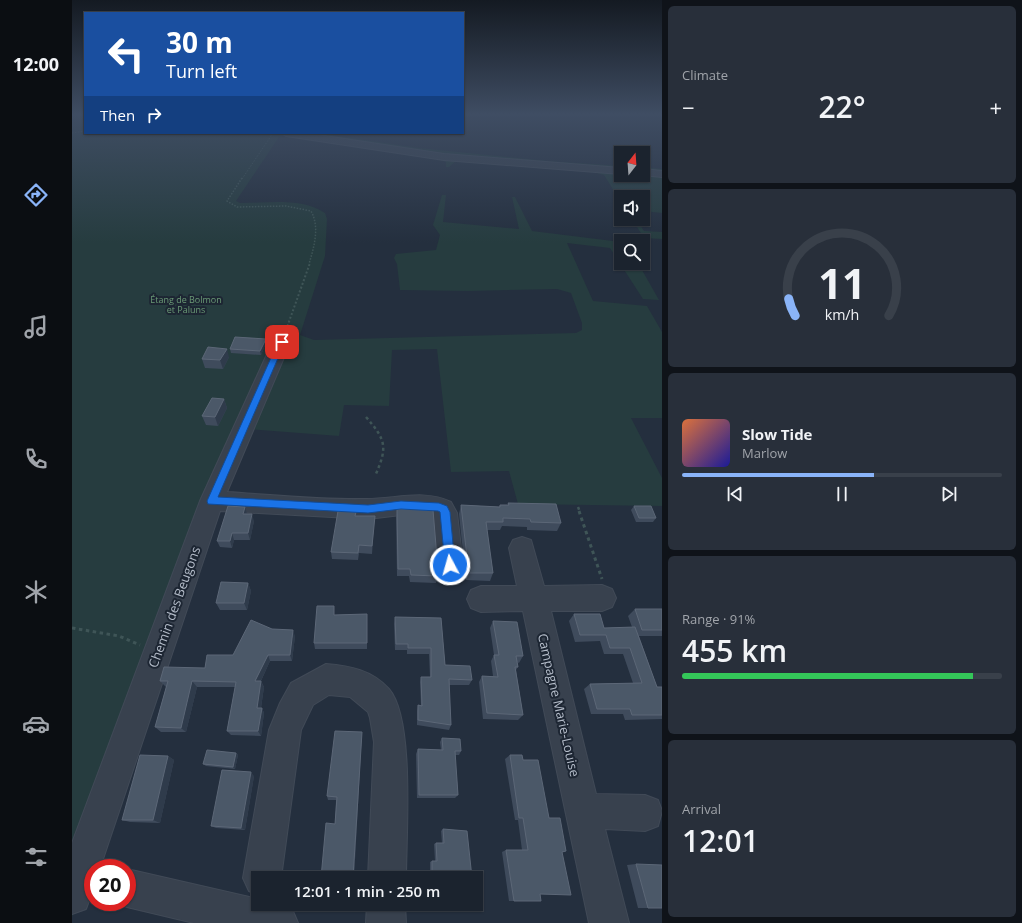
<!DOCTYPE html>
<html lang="en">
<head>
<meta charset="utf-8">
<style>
  body { margin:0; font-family:"Open Sans",sans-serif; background:#282f3a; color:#f1f3f6; height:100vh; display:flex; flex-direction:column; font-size:15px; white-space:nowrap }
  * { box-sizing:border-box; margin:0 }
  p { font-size:13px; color:#a0a4aa }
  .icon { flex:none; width:22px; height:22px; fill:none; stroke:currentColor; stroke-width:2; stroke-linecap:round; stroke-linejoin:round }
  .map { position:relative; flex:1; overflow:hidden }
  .sheet { display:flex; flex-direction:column; gap:6px; padding:6px; background:#0f1319; width:360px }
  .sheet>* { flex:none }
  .guide { position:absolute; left:12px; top:12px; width:380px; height:122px; border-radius:0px; box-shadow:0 1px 3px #0004,0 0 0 1px #39404a; background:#1a4fa0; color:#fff; overflow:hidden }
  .needle { width:26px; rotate:17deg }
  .buttons { position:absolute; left:542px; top:146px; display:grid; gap:8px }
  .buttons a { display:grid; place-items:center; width:36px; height:36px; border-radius:0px; background:#1b232e; box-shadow:0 1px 3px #0004,0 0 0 1px #39404a; font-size:20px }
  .speed { position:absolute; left:12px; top:859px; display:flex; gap:8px; font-size:20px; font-weight:700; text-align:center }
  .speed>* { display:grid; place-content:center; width:52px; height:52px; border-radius:50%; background:#1b232e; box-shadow:0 1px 3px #0004,0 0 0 1px #39404a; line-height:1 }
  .speed .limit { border:6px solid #d22; background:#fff; color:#111 }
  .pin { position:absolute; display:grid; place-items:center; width:34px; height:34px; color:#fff; margin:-17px; border-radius:8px; box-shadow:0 2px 6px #0006 }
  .me { position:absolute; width:44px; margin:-22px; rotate:354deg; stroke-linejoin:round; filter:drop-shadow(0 0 3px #0008) }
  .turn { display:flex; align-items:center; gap:14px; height:84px; padding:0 16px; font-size:18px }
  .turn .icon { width:52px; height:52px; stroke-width:2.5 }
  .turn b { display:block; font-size:28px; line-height:34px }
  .then { display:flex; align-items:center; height:38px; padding:0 16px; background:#0003; gap:8px; font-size:15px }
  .big { font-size:30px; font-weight:600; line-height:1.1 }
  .sheet .tile { flex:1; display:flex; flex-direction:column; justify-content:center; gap:6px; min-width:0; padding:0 14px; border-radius:6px; background:#282f3a }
  .sheet .dial { align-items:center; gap:0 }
  .dial svg { height:104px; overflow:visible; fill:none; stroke:#39404a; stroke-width:7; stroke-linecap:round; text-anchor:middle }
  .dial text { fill:#f1f3f6; stroke:none }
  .song { display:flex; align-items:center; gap:12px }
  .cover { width:48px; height:48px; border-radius:6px; background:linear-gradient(135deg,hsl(20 70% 55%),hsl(240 70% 35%)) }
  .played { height:4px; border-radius:2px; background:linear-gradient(90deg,#8ab4f8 60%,#39404a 60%) }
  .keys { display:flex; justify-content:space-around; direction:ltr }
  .heat { display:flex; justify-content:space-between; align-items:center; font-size:22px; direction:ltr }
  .charge { height:6px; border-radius:3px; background:linear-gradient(90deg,#34c759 91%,#39404a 0) }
  .trip { position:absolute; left:179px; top:871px; width:232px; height:40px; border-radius:0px; background:#1b232e; box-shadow:0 1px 3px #0004,0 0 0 1px #39404a; font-weight:600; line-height:40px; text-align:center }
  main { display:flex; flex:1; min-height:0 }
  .menu { display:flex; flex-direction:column; width:72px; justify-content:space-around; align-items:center; background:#0b0e12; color:#a0a4aa }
  .menu .icon { width:28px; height:28px }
  .menu .on { color:#8ab4f8 }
  .menu b { font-size:18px; color:#f1f3f6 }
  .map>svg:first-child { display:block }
  .green { fill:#263c3f }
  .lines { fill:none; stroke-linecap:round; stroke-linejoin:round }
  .minor-casing { stroke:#414a57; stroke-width:2 }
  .path-far4 { stroke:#3f5557; stroke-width:1; stroke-dasharray:1.5 1.5; stroke-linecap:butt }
  .path-far3 { stroke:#3f5557; stroke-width:1.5; stroke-dasharray:1.5 1.5; stroke-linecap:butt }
  .path-far2 { stroke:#3f5557; stroke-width:2; stroke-dasharray:2 2; stroke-linecap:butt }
  .path-far1 { stroke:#3f5557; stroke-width:2.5; stroke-dasharray:3 3; stroke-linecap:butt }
  .path { stroke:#3f5557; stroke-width:3; stroke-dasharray:3.5 3.5; stroke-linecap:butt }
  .minor { fill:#38414e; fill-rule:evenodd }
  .wall { fill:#3f4b5c }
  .shaded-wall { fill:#2f3b4b }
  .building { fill:#4b5868; stroke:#5c6777 }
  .route { fill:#1a73e8; stroke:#114b97 }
  .labels { text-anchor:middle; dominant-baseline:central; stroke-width:4; stroke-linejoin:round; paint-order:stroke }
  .far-park-label { font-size:9px; fill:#6b9a76; stroke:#1d2633 }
  .near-street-label { font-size:13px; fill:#b4bcc9; stroke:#1d2633 }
</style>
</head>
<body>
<main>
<nav class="menu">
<b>12:00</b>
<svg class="icon on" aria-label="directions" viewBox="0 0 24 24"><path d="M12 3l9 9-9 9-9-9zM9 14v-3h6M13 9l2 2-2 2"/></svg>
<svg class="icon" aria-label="music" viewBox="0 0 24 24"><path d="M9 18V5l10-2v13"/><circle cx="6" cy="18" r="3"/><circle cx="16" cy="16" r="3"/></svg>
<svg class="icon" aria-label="phone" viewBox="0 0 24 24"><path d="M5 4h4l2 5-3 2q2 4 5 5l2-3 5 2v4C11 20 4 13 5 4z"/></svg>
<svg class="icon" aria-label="climate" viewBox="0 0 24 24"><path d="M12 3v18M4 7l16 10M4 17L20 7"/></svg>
<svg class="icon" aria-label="car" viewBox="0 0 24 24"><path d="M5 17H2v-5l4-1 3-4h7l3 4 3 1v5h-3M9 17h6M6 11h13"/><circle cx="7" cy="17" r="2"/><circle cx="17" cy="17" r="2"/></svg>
<svg class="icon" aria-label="filters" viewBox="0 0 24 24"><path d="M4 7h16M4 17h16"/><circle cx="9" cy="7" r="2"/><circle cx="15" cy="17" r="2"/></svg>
</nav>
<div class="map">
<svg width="590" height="923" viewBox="0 0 590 923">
  <rect width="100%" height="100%" fill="#242f3e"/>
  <path class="green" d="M0,114H13V133H245L347,148L475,161L549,166V175H571V167L590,169V213L571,211V197H549V202L532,175L521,172L384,161L377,167H374V162L369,160L216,135L207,137L164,201L168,203C195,203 230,197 253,213L255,219L253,256L228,335L242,340L504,333L510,330V323L499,293L485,289L396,291L328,290L325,264L322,258L324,254L364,250L368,235L361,225L370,195H374L371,222L447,229L440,197H443L460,231L549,242V263H566L587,300L571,299L538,248L495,243L521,301L575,306L590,332V418H559L590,478V506L446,504L437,471L379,472L365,349L320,350L317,406L272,405L267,436L175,429L143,507L0,917Z
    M560,219H564L572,231L590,232V239L572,238Z"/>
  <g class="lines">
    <g class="minor-casing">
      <path id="minor" d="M209,133H233L372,154L549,168V174L372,160L214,136Z
        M571,169L590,171V177L570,175Z
        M210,336L216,337L219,341L155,492C202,495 249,500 295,499C323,499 353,489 379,502L385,513L391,565L387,573L378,577L369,573L365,565L361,516L329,515L296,519L148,511L28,868H21V890L14,909L0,914V843L128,501L201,341L204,337Z
        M450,537L459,540L472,586L530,585L540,589L544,598L540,607L530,611H479L524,794L573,795L586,800L590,811L586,826L573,831L533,829L557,923H517L451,611L409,612L399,608L395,599L399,590L409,586H445L437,548L441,540Z
        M254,664C278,666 300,670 317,689C343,719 334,836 334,878H296L302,742L298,718L296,712L278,697L257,695L241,705L229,730L209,878H186V895L177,891L171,878L197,730L208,703L219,683Z
        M55,869L186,899V904H208L220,909L226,923H122L55,907L43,902H55Z
        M295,904H333L334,923H294Z"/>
    </g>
    <path class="path-far4" d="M0,117L13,116
      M0,133L13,131
      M170,179L201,133"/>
    <path class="path-far3" d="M170,178L155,201L165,207L214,206L239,211C248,227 242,247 237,264"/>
    <path class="path-far2" d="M214,330L238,263"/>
    <path class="path-far1" d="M294,417C314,440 316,447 303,476
      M506,507L508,512"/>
    <path class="path" d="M507,511L530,579
      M0,628L47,636L68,645"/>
    <use href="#minor" class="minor"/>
  </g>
  <path class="wall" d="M194,339V343L189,355L159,353L158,349Z
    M157,357L151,369L133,368L130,359Z
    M152,399L155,408L146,426L134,425L130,416Z
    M436,503L489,523L485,531L455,530V527L430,526L428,530H415L421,573L418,581L394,580V578H381L383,570L391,566L392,562L387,514L389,505L427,507L428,505H436Z
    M562,506L584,518L581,522H564L559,510Z
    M325,509L365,558L369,566L377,570L375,577H365L364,583L338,582L337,576H325L324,517Z
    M175,514L182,521L178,540H162L160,548L148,547L145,541Z
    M284,516L302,524L300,554L287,553L286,560L260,559L259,552Z
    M176,583L179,591L175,610H148L144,603Z
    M563,609H590V636H567L585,687H590V719L553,720L551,714H519L512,689L518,684L561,683L551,654H532L528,641L503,642L497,621L502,614L532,628L560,627L556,616Z
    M295,614V649H243L242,643L263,615Z
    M323,617L369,618L373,665L400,680L397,685H377L379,725L377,730L345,725V711L346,705L349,706L348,682L349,677H358L357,654H335V650H323L322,624Z
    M421,621L451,656L447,663L445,662L446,667L444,670L451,715L446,720L411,719L407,682L410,676H421L419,661L422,655L418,628Z
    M200,629L223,636L220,661H198L189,681L192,687L189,708H190L192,713L189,736L159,735L155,731L163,687H125L114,732H89L83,727L94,687L88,681L133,668L161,655Z
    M290,732L282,878H249L263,824L264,800H256L255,796Z
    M370,738L389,751L387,755H383L386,795L383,798H345L344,754L346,749L369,750L368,742Z
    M164,753L166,755L163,769L134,766L131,764Z
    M438,755L451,760L477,818L494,851L490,852L468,894L469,901H437L430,852L434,850H450L446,820H443L433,759Z
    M96,756L102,760L88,823L58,822L50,820Z
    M182,776L173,830L144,828L139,826Z
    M371,829L400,878H358V862L360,861H363L362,844L364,843H370L369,831Z
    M564,864L590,908H566L555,865Z"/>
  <path class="shaded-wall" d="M194,339V343L189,355L188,351Z
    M155,349L157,357L151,369L148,360Z
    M152,399L155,408L146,426L143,417Z
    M173,507L175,514H171Z
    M180,514L182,521L178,540L176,533Z
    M160,533L162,540L160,548L158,541Z
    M176,583L179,591L175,610L172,603Z
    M221,630L223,636L220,661L218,655Z
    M196,655L198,661L186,687L183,681Z
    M120,681L125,687L114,732L109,728Z
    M189,681L192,687L188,714L185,708Z
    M190,708L192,713L189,736L186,731Z
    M290,732L282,878H281Z
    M164,753L166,755L163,769L161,767Z
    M96,756L102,760L88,823L81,820Z
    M179,772L182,776L173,830L169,828Z"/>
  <path class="building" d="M163,337L194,339L188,351L158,349Z
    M136,347L155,349L148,360L130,359Z
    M140,398L152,399L143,417L130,416Z
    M436,503L484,504L489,523L459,522L458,519L431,518V522H414L421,573H397L396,570H383L391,566L395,557L389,505L428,507V505H437Z
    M156,506L173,507L171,514H180L176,533H160L158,541H145Z
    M562,506H579L584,518H567Z
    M325,509L361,510L365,558L369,566L377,570H365V576L339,575L338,569H326Z
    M266,511L284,512L283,516H303L300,546L287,545L286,553L259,552Z
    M149,582L176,583L172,603H144Z
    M245,606H262V615L295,614V643H242Z
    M563,609H590V630H570Z
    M502,614H528L532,628L563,627L585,687H590V715H560L558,709H525L518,684L570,683L558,648H538L534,635H508Z
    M323,617L369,618L373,665L398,666L400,680L377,679L379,725L346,720V705L350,706L349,677H359V648H336V644H324Z
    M179,620L200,629L221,630L218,655H196L183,681H189L185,708H190L186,731H155L164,682L120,681L109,728L83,727L96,681H88L92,667L133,668L135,655H161Z
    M421,621L445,622L451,656H444L446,667H443L451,715L415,713L410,676L426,677L422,655H427Z
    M263,731L290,732L281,878H249L254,823L263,824L265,797L255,796Z
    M370,738L388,739L389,751H383L386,795H347L346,749L371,750Z
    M135,750L164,753L161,767L131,764Z
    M68,755L96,756L81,820H50Z
    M438,755H450L451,760H466L477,818H488L494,851L490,852L499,895L468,894L469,901H442L434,850H456L451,818H447Z
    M150,770L179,772L169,828L139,826Z
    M371,829L395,831L400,878H360V861H365L364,843H372Z
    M564,864L590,865V908H576Z"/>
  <linearGradient id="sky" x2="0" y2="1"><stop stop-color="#141a22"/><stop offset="0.47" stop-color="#3f4d63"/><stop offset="1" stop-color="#3f4d63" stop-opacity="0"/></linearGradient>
  <rect width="590" height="243" fill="url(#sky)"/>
  <path class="route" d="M210,339L213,342L146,497L296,505L329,501L367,503L375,506L378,512L383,565L382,568L378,570L374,568L373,565L368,512L366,511L329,509L296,513L136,504L135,501L206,342Z"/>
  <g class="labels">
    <g class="far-park-label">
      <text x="114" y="299">Étang de Bolmon<tspan x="114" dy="10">et Paluns</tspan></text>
    </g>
    <g class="near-street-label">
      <text transform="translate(102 607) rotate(-70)">Chemin des Beugons</text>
      <text transform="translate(487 705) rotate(77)">Campagne Marie-Louise</text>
    </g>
  </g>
</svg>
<div class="buttons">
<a><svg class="needle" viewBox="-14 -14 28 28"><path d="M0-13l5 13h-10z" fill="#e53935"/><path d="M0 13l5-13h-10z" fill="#a0a4aa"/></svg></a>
<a><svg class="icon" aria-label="sound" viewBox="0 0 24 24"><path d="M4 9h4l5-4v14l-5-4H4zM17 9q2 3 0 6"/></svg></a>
<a><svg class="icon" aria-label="search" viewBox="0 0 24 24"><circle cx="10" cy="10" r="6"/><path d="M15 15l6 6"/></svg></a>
</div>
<div class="speed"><div class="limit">20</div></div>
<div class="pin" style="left:210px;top:342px;background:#d93025"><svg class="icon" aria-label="arrive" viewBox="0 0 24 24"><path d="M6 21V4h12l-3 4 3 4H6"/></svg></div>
<svg class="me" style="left:378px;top:565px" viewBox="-20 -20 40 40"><circle r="17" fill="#1a73e8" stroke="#fff" stroke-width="3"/><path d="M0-11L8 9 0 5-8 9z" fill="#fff"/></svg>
<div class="trip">12:01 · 1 min · 250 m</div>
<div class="guide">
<div class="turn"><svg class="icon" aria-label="left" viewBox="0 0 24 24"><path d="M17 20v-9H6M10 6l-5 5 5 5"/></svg><div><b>30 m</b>Turn left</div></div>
<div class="then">Then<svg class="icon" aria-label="right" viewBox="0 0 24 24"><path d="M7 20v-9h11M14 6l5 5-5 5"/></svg></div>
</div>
</div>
<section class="sheet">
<div class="tile"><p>Climate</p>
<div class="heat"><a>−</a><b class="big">22°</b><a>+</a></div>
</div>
<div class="tile dial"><svg viewBox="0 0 100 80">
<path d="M14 69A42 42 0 1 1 86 69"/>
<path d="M14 69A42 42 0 0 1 9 56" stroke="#8ab4f8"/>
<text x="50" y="56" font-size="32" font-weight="700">11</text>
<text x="50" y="72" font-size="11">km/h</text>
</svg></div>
<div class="tile">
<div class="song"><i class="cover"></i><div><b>Slow Tide</b><p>Marlow</p></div></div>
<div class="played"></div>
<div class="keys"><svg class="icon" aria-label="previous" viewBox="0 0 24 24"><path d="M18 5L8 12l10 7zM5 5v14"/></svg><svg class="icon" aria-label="pause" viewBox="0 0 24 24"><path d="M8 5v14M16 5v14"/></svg><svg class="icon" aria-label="next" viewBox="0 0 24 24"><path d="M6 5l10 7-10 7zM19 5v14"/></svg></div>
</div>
<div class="tile"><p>Range · 91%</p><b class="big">455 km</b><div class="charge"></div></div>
<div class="tile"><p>Arrival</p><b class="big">12:01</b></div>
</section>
</main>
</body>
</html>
